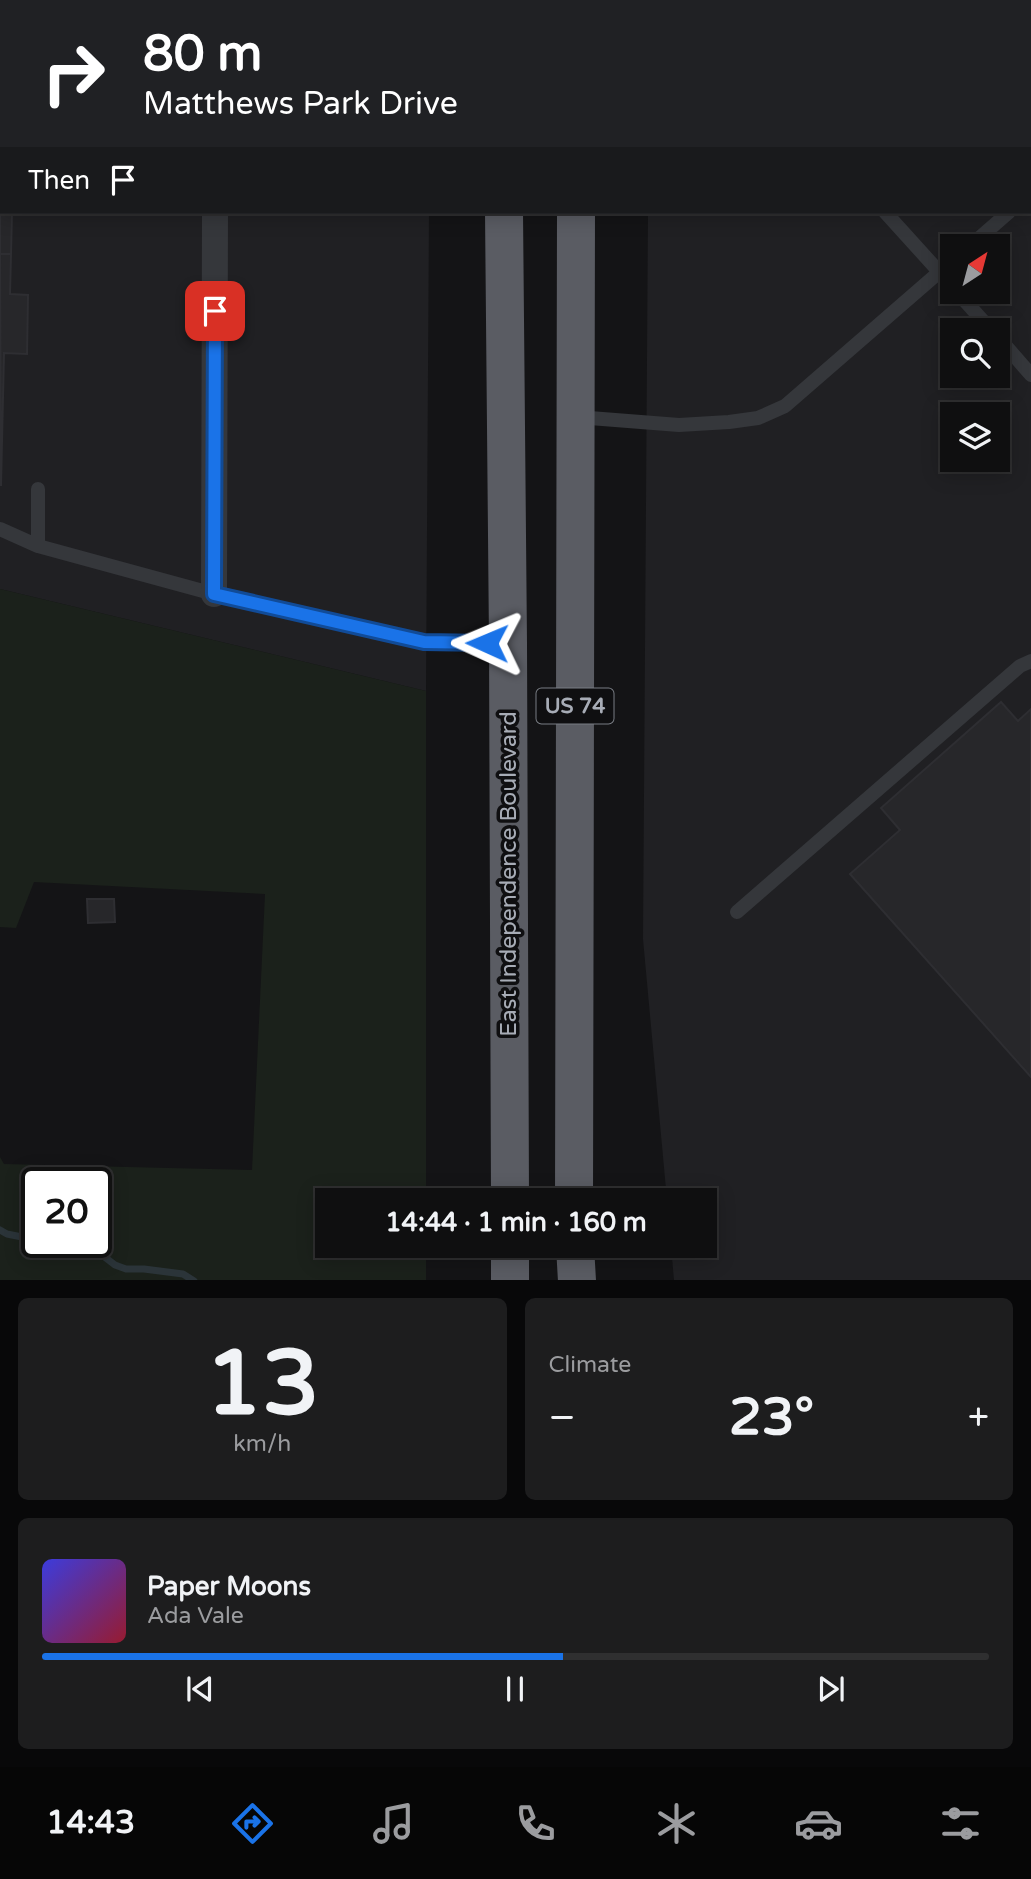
<!DOCTYPE html>
<html lang="en">
<head>
<meta charset="utf-8">
<style>
  body { margin:0; font-family:"Varela Round",sans-serif; background:#1d1d1e; color:#f1f3f6; height:100vh; display:flex; flex-direction:column; font-size:26px; white-space:nowrap }
  * { box-sizing:border-box; margin:0 }
  p { font-size:23px; color:#9b9c9f }
  .icon { flex:none; width:38px; height:38px; fill:none; stroke:currentColor; stroke-width:2; stroke-linecap:round; stroke-linejoin:round }
  .map { position:relative; height:1280px; overflow:hidden }
  .drawer { display:flex; flex-direction:column; gap:18px; padding:18px; background:#080809; flex:1 }
  .drawer>* { flex:none }
  .hud { position:absolute; left:0px; top:0px; width:1032px; height:214px; box-shadow:0 4px 18px #0003,0 0 0 2px #2f2f30; background:#202124; color:#fff; overflow:hidden }
  .needle { width:46px; rotate:36deg }
  .buttons { position:absolute; left:940px; top:234px; display:grid; gap:14px }
  .buttons a { display:grid; place-items:center; width:70px; height:70px; border-radius:0px; background:#0f0f10; box-shadow:0 4px 18px #0003,0 0 0 2px #2f2f30; font-size:35px }
  .speed { position:absolute; left:21px; top:1167px; display:flex; gap:14px; font-size:35px; font-weight:700; text-align:center }
  .speed>* { display:grid; place-content:center; width:91px; height:91px; border-radius:50%; background:#0f0f10; box-shadow:0 4px 18px #0003,0 0 0 2px #2f2f30; line-height:1 }
  .speed .limit { border:4px solid #111; border-radius:10px; background:#fff; color:#111 }
  .pin { position:absolute; display:grid; place-items:center; width:60px; height:60px; color:#fff; margin:-30px; border-radius:14px; box-shadow:0 4px 10px #0006 }
  .me { position:absolute; width:77px; margin:-38px; rotate:271deg; stroke-linejoin:round; filter:drop-shadow(0 0 5px #0008) }
  .turn { display:flex; align-items:center; gap:24px; height:147px; padding:0 28px; font-size:32px }
  .turn .icon { width:91px; height:91px; stroke-width:2.5 }
  .turn b { display:block; font-size:49px; line-height:60px }
  .then { display:flex; align-items:center; height:66px; padding:0 28px; background:#0003; gap:14px; font-size:26px }
  .big { font-size:52px; font-weight:700; line-height:1.1 }
  .drawer .tile { flex:1; display:flex; flex-direction:column; justify-content:center; gap:10px; min-width:0; padding:0 24px; border-radius:10px; background:#1d1d1e }
  .drawer .dial { align-items:center; gap:0 }
  .dial b { font-size:91px; line-height:1 }
  .song { display:flex; align-items:center; gap:21px }
  .cover { width:84px; height:84px; border-radius:10px; background:linear-gradient(135deg,hsl(240 70% 55%),hsl(350 70% 35%)) }
  .played { height:7px; border-radius:4px; background:linear-gradient(90deg,#1a73e8 55%,#2f2f30 55%) }
  .keys { display:flex; justify-content:space-around; direction:ltr }
  .heat { display:flex; justify-content:space-between; align-items:center; font-size:38px; direction:ltr }
  .drawer .tiles { flex:1; display:grid; gap:18px; grid-template-columns:1fr 1fr }
  .tile:last-child { grid-column:span 2 }
  .trip { position:absolute; left:315px; top:1188px; width:402px; height:70px; border-radius:0px; background:#0f0f10; box-shadow:0 4px 18px #0003,0 0 0 2px #2f2f30; font-weight:700; line-height:70px; text-align:center }
  .dock { display:flex; height:112px; justify-content:space-around; align-items:center; background:#060606; color:#9b9c9f }
  .dock .icon { width:49px; height:49px }
  .dock .on { color:#1a73e8 }
  .dock b { font-size:32px; color:#f1f3f6 }
  .map>svg:first-child { display:block }
  .built { fill:#202023; fill-rule:evenodd }
  .green { fill:#1b211b; fill-rule:evenodd }
  .lines { fill:none; stroke-linecap:round; stroke-linejoin:round }
  .stream { stroke:#2b3439; stroke-width:7 }
  .building { fill:#27272a; stroke:#2e2e32; stroke-width:2 }
  .service { stroke:#35373b; stroke-width:14 }
  .minor { stroke:#35373b; stroke-width:26 }
  .trunk { stroke:#5a5c63; stroke-width:38 }
  .route-casing { stroke:#114b97; stroke-width:18 }
  .route { stroke:#1a73e8; stroke-width:12 }
  .labels { text-anchor:middle; dominant-baseline:central; stroke-width:7; stroke-linejoin:round; paint-order:stroke }
  .shield { fill:#0f0f11; stroke:#797d84; stroke-width:2 }
  .shield-label { font-size:21px; font-weight:bold; fill:#a7acb6 }
  .street-label { font-size:23px; fill:#a7acb6; stroke:#0f0f11 }
</style>
</head>
<body>
<div class="map">
<svg width="1031" height="1281" viewBox="0 0 1031 1281">
  <rect width="100%" height="100%" fill="#141416"/>
  <path class="built" d="M0,0H430V2H2V212H429L426,691L0,589Z
    M649,0H1031V1280H674L671,1246H705V1200H667L643,939L648,212H1031V2H649ZM952,247H998V292H952ZM952,331H998V376H952ZM952,415H998V460H952Z"/>
  <path class="green" d="M0,589L426,691V1200H327V1246H426V1280H0V1157L4,1164L252,1170L265,894L34,882L16,928L0,927ZM37,1183H96V1242H37Z"/>
  <g class="lines">
    <path class="stream" d="M0,1230L7,1234L37,1240
      M79,1242L102,1255L115,1265L126,1269H144L183,1274L194,1281"/>
  </g>
  <path class="building" d="M0,0H43V2H2V68H0Z
    M0,68H2V212H12L11,254H0Z
    M0,254H11L10,294L28,295L27,354L4,353L1,486Z
    M1001,702L1018,721L1031,709V1077L850,874L900,830L881,808Z
    M87,899H114L115,922L88,923Z"/>
  <g class="lines">
    <path class="service" d="M269,2V0
      M371,2V0
      M1031,193V192
      M885,212L952,286
      M969,247L1009,212
      M957,292L992,331
      M998,337L1031,375
      M577,417L679,425L729,422L758,418L785,406L952,261
      M38,489V546L214,594L424,642L506,643
      M0,529L38,546
      M737,912L1020,666L1031,661"/>
    <path class="minor" d="M217,2L218,0
      M214,594L215,212"/>
    <path class="trunk" d="M504,0V2
      M576,2V0
      M504,212L508,643L510,1200
      M574,1200L576,212
      M510,1246V1281
      M575,1246L577,1281"/>
  </g>
  <g class="lines">
    <g class="route-casing">
      <path id="route" d="M215,311L214,594L424,642L487,643"/>
    </g>
    <use href="#route" class="route"/>
  </g>
  <g class="labels">
    <rect class="shield" x="536.5" y="688.5" width="77" height="35" rx="5"/>
    <g class="shield-label">
      <text x="575" y="706">US 74</text>
    </g>
    <g class="street-label">
      <text transform="translate(509 874) rotate(-90)">East Independence Boulevard</text>
    </g>
  </g>
</svg>
<div class="buttons">
<a><svg class="needle" viewBox="-14 -14 28 28"><path d="M0-13l5 13h-10z" fill="#e53935"/><path d="M0 13l5-13h-10z" fill="#9b9c9f"/></svg></a>
<a><svg class="icon" aria-label="search" viewBox="0 0 24 24"><circle cx="10" cy="10" r="6"/><path d="M15 15l6 6"/></svg></a>
<a><svg class="icon" aria-label="layers" viewBox="0 0 24 24"><path d="M12 4l9 5-9 5-9-5zM3 14l9 5 9-5"/></svg></a>
</div>
<div class="speed"><div class="limit">20</div></div>
<div class="pin" style="left:215px;top:311px;background:#d93025"><svg class="icon" aria-label="arrive" viewBox="0 0 24 24"><path d="M6 21V4h12l-3 4 3 4H6"/></svg></div>
<svg class="me" style="left:487px;top:643px" viewBox="-20 -20 40 40"><path d="M0-17L14 15 0 8-14 15z" fill="#1a73e8" stroke="#fff" stroke-width="4"/></svg>
<div class="trip">14:44 · 1 min · 160 m</div>
<div class="hud">
<div class="turn"><svg class="icon" aria-label="right" viewBox="0 0 24 24"><path d="M7 20v-9h11M14 6l5 5-5 5"/></svg><div><b>80 m</b>Matthews Park Drive</div></div>
<div class="then">Then<svg class="icon" aria-label="arrive" viewBox="0 0 24 24"><path d="M6 21V4h12l-3 4 3 4H6"/></svg></div>
</div>
</div>
<section class="drawer">
<div class="tiles">
<div class="tile dial"><b>13</b><p>km/h</p></div>
<div class="tile"><p>Climate</p>
<div class="heat"><a>−</a><b class="big">23°</b><a>+</a></div>
</div>
<div class="tile">
<div class="song"><i class="cover"></i><div><b>Paper Moons</b><p>Ada Vale</p></div></div>
<div class="played"></div>
<div class="keys"><svg class="icon" aria-label="previous" viewBox="0 0 24 24"><path d="M18 5L8 12l10 7zM5 5v14"/></svg><svg class="icon" aria-label="pause" viewBox="0 0 24 24"><path d="M8 5v14M16 5v14"/></svg><svg class="icon" aria-label="next" viewBox="0 0 24 24"><path d="M6 5l10 7-10 7zM19 5v14"/></svg></div>
</div>
</div>
</section>
<nav class="dock">
<b>14:43</b>
<svg class="icon on" aria-label="directions" viewBox="0 0 24 24"><path d="M12 3l9 9-9 9-9-9zM9 14v-3h6M13 9l2 2-2 2"/></svg>
<svg class="icon" aria-label="music" viewBox="0 0 24 24"><path d="M9 18V5l10-2v13"/><circle cx="6" cy="18" r="3"/><circle cx="16" cy="16" r="3"/></svg>
<svg class="icon" aria-label="phone" viewBox="0 0 24 24"><path d="M5 4h4l2 5-3 2q2 4 5 5l2-3 5 2v4C11 20 4 13 5 4z"/></svg>
<svg class="icon" aria-label="climate" viewBox="0 0 24 24"><path d="M12 3v18M4 7l16 10M4 17L20 7"/></svg>
<svg class="icon" aria-label="car" viewBox="0 0 24 24"><path d="M5 17H2v-5l4-1 3-4h7l3 4 3 1v5h-3M9 17h6M6 11h13"/><circle cx="7" cy="17" r="2"/><circle cx="17" cy="17" r="2"/></svg>
<svg class="icon" aria-label="filters" viewBox="0 0 24 24"><path d="M4 7h16M4 17h16"/><circle cx="9" cy="7" r="2"/><circle cx="15" cy="17" r="2"/></svg>
</nav>
</body>
</html>
